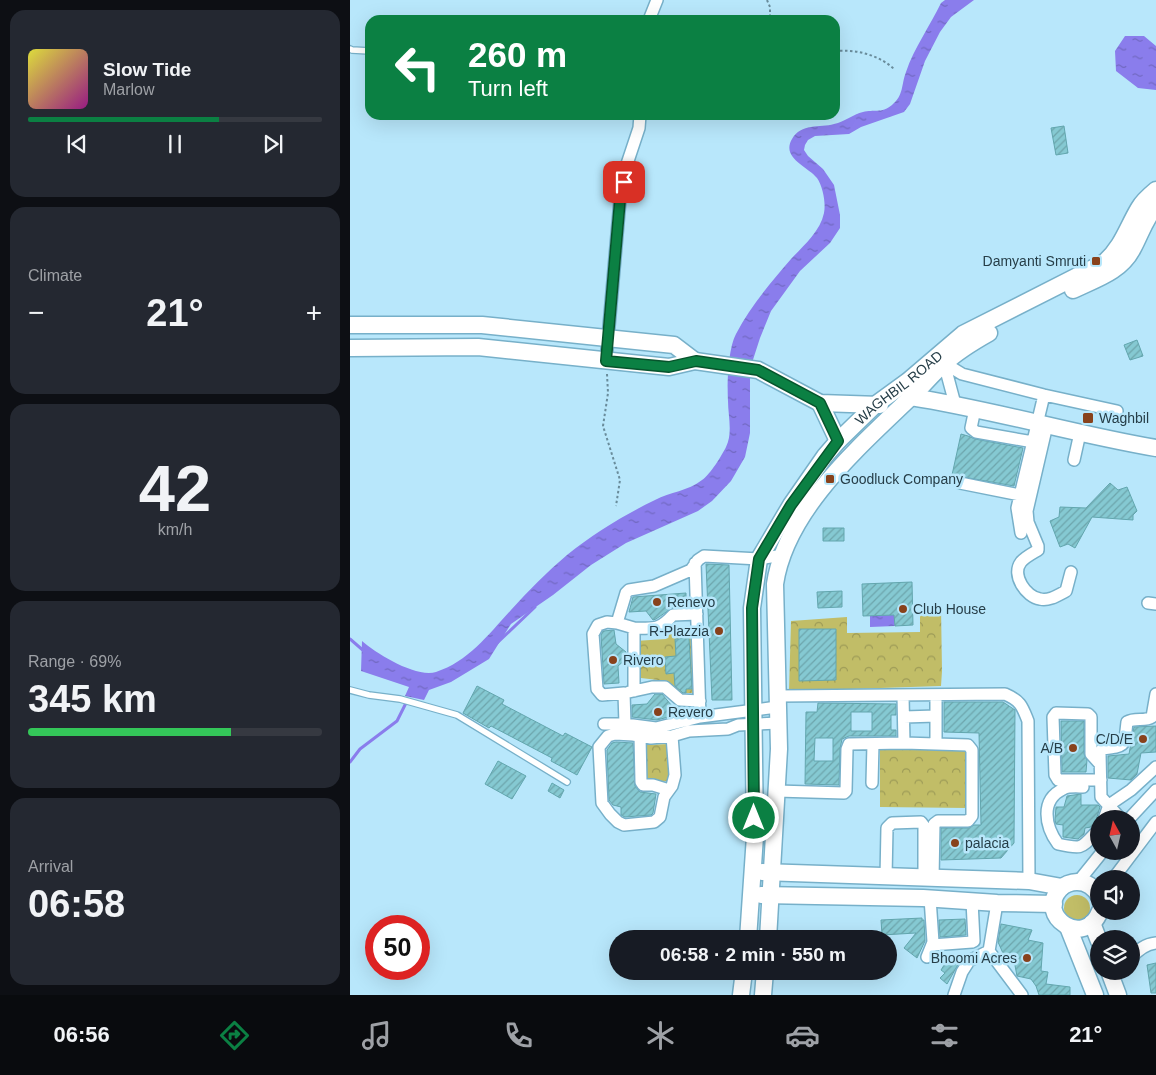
<!DOCTYPE html>
<html lang="en">
<head>
<meta charset="utf-8">
<style>
  body { margin:0; font-family:Helvetica,sans-serif; background:#242831; color:#f1f3f6; height:100vh; display:flex; flex-direction:column; font-size:19px; white-space:nowrap }
  * { box-sizing:border-box; margin:0 }
  p { font-size:16px; color:#9ea1a6 }
  .icon { flex:none; width:28px; height:28px; fill:none; stroke:currentColor; stroke-width:2; stroke-linecap:round; stroke-linejoin:round }
  .map { position:relative; flex:1; overflow:hidden }
  .drawer { display:flex; flex-direction:column; gap:10px; padding:10px; background:#0d0f14; width:350px }
  .drawer>* { flex:none }
  .top-card { position:absolute; left:15px; top:15px; width:475px; height:105px; border-radius:15px; box-shadow:0 5px 20px #0002; background:#0b8043; color:#fff; overflow:hidden }
  .needle { width:32px; rotate:352deg }
  .controls { position:absolute; left:740px; top:810px; display:grid; gap:10px }
  .controls a { display:grid; place-items:center; width:50px; height:50px; border-radius:50%; background:#171b24; box-shadow:0 5px 20px #0002; font-size:25px }
  .speed { position:absolute; left:15px; top:915px; display:flex; gap:10px; font-size:25px; font-weight:700; text-align:center }
  .speed>* { display:grid; place-content:center; width:65px; height:65px; border-radius:50%; background:#171b24; box-shadow:0 5px 20px #0002; line-height:1 }
  .speed .limit { border:8px solid #d22; background:#fff; color:#111 }
  .pin { position:absolute; display:grid; place-items:center; width:42px; height:42px; color:#fff; margin:-21px; border-radius:10px; box-shadow:0 2px 8px #0006 }
  .me { position:absolute; width:55px; margin:-28px; rotate:0deg; stroke-linejoin:round; filter:drop-shadow(0 0 4px #0008) }
  .turn { display:flex; align-items:center; gap:18px; height:105px; padding:0 20px; font-size:22px }
  .turn .icon { width:65px; height:65px; stroke-width:2.5 }
  .turn b { display:block; font-size:35px; line-height:42px }
  .big { font-size:38px; font-weight:700; line-height:1.1 }
  .drawer .card { flex:1; display:flex; flex-direction:column; justify-content:center; gap:8px; min-width:0; padding:0 18px; border-radius:15px; background:#242831 }
  .drawer .dial { align-items:center; gap:0 }
  .dial b { font-size:65px; line-height:1 }
  .song { display:flex; align-items:center; gap:15px }
  .cover { width:60px; height:60px; border-radius:8px; background:linear-gradient(135deg,hsl(60 70% 55%),hsl(310 70% 35%)) }
  .played { height:5px; border-radius:2px; background:linear-gradient(90deg,#0b8043 65%,#363941 65%) }
  .keys { display:flex; justify-content:space-around; direction:ltr }
  .heat { display:flex; justify-content:space-between; align-items:center; font-size:28px; direction:ltr }
  .charge { height:8px; border-radius:4px; background:linear-gradient(90deg,#34c759 69%,#363941 0) }
  .trip { position:absolute; left:259px; top:930px; width:288px; height:50px; border-radius:25px; background:#171b24; box-shadow:0 5px 20px #0002; font-weight:700; line-height:50px; text-align:center }
  .tabs { display:flex; height:80px; justify-content:space-around; align-items:center; background:#090b0e; color:#9ea1a6 }
  .tabs .icon { width:35px; height:35px }
  .tabs .current { color:#0b8043 }
  .tabs b { font-size:22px; color:#f1f3f6 }
  main { display:flex; flex:1; min-height:0 }
  .map>svg:first-child { display:block }
  .green { fill:#c1bd67 }
  .park { fill:url(#park-crowns) }
  .water { fill:url(#water-ripples) }
  .lines { fill:none; stroke-linecap:round; stroke-linejoin:round }
  .stream { stroke:#8a7dec; stroke-width:3 }
  .building { fill:url(#building-hatch); stroke:#62a6ae; fill-rule:evenodd }
  .lane-casing { stroke:#77b0c9; stroke-width:8 }
  .street-casing { stroke:#77b0c9; stroke-width:14 }
  .secondary-casing { stroke:#77b0c9; stroke-width:19 }
  .path { stroke:#698c9b; stroke-width:2; stroke-dasharray:2.5 2.5; stroke-linecap:butt }
  .lane { stroke:#fff; stroke-width:5.5 }
  .street { stroke:#fff; stroke-width:11 }
  .secondary { stroke:#fff; stroke-width:16 }
  .route-casing { stroke:#07532c; stroke-width:12 }
  .route { stroke:#0b8043; stroke-width:9 }
  .poi-dot { fill:#88421c; stroke:#b8e7fb; stroke-width:2 }
  .labels { text-anchor:middle; dominant-baseline:central; stroke-width:5; stroke-linejoin:round; paint-order:stroke }
  .poi-label { font-size:14px; fill:#263e48; stroke:#b8e7fb; text-anchor:start }
  .street-label { font-size:14px; fill:#263e48; stroke:#b8e7fb }
</style>
</head>
<body>
<main>
<section class="drawer">
<div class="card">
<div class="song"><i class="cover"></i><div><b>Slow Tide</b><p>Marlow</p></div></div>
<div class="played"></div>
<div class="keys"><svg class="icon" aria-label="previous" viewBox="0 0 24 24"><path d="M18 5L8 12l10 7zM5 5v14"/></svg><svg class="icon" aria-label="pause" viewBox="0 0 24 24"><path d="M8 5v14M16 5v14"/></svg><svg class="icon" aria-label="next" viewBox="0 0 24 24"><path d="M6 5l10 7-10 7zM19 5v14"/></svg></div>
</div>
<div class="card"><p>Climate</p>
<div class="heat"><a>−</a><b class="big">21°</b><a>+</a></div>
</div>
<div class="card dial"><b>42</b><p>km/h</p></div>
<div class="card"><p>Range · 69%</p><b class="big">345 km</b><div class="charge"></div></div>
<div class="card"><p>Arrival</p><b class="big">06:58</b></div>
</section>
<div class="map">
<svg width="806" height="995" viewBox="0 0 806 995">
  <defs>
    <pattern id="park-crowns" width="20" height="18" patternUnits="userSpaceOnUse" patternTransform="scale(1.25)"><rect width="20" height="18" fill="#c1bd67"/><path d="M2 6a3 3 0 1 1 6 0M12 15a3 3 0 1 1 6 0" fill="none" stroke="#9d9b57"/></pattern>
    <pattern id="water-ripples" width="26" height="14" patternUnits="userSpaceOnUse" patternTransform="scale(1.25)"><rect width="26" height="14" fill="#8a7dec"/><path d="M2 4q2-2 4 0t4 0M15 11q2-2 4 0t4 0" fill="none" stroke="#7168c1"/></pattern>
    <pattern id="building-hatch" width="6" height="6" patternUnits="userSpaceOnUse" patternTransform="scale(1.25)"><rect width="6" height="6" fill="#85c9d2"/><path d="M-1 1l2-2M0 6l6-6M5 7l2-2" fill="none" stroke="#6da5ac"/></pattern>
  </defs>
  <rect width="100%" height="100%" fill="#b8e7fb"/>
  <path class="green" d="M714 908a13 13 0 1 1 26 0a13 13 0 1 1-26 0Z"/>
  <path class="park" d="M570,607H591L592,671L591,686L439,691L441,621L497,617V633L570,632Z
    M342,630L345,693H324L316,681L291,678L285,641L316,639L321,632Z
    M320,744L321,781L295,782L294,745Z
    M530,749L617,750V808L530,807Z"/>
  <path class="water" d="M595,0H624L601,17L590,32L575,61L560,104L554,112L511,127L499,134L465,136L458,140L455,145L454,150L458,156L473,169L484,185L490,215V228L480,243L450,271L421,311L410,338L400,369V433L395,457L381,481L362,501L348,511L276,543L241,565L203,595L161,624L139,659L101,682L79,690L74,700L55,696L59,687L11,671L12,641C27,654 66,678 86,672C118,662 139,634 161,610C178,591 197,572 217,555C243,534 274,515 305,500C320,492 338,491 352,480C360,475 372,455 376,447C383,433 378,415 378,401C377,384 378,349 386,334C400,307 421,282 441,259C453,246 470,232 474,213C476,203 473,187 467,178C457,166 431,158 442,139C451,123 470,128 484,124C495,122 503,114 513,112C524,109 531,114 542,105C554,95 551,85 556,72C564,48 580,26 591,3Z
    M775,36H794L806,46V90L788,88L766,71L765,51Z
    M529,602H544L545,626L520,627V616H529Z"/>
  <g class="lines">
    <path class="stream" d="M0,639L15,652
      M146,644L185,607
      M0,762L10,749L47,721L57,701"/>
  </g>
  <path class="building" d="M714,126L718,153L706,155L701,128Z
    M787,340L793,356L780,360L774,345Z
    M611,434L618,436L625,439L673,448L664,486L602,475Z
    M760,483L768,490L777,487L787,511L783,515V520L742,517L725,548L718,544L710,547L700,521L709,517L710,507L736,508Z
    M473,528H494V541H473Z
    M356,564L379,565L382,700H362Z
    M562,582L563,625L545,626L544,615L513,616L512,584Z
    M492,591V607L468,608L467,592Z
    M336,593V607L322,608L306,619L303,620L296,611L279,612L283,597Z
    M449,629H486V680L449,681Z
    M264,630L266,644L276,652V659L268,666L269,683L254,684L251,635L253,631Z
    M339,638L342,689H336V693H333L325,686L324,673L316,674L315,657L326,656L325,639Z
    M127,686L154,700L152,704L213,736L215,733L242,747L227,775L201,761L202,758L141,726L139,728L113,713Z
    M305,694H312L327,712V706L337,708V712L307,720L282,717V705L297,704Z
    M594,702H653L665,710L664,843L651,858L591,860V828H618L624,825H631L629,733L594,732Z
    M468,703L546,704V715H541V730H546V736H499L492,739L490,749L489,785L455,784L456,712H467ZM501,712H522V731H501ZM465,738H483V761H464Z
    M711,721H734V754L737,760L736,772H712Z
    M806,726V752L791,753L787,774L781,780L758,778V756L779,754L784,727Z
    M266,742L283,743L285,786L290,792L306,794L303,813L301,815L275,817L271,815V807L263,805L259,800L257,750L262,743Z
    M148,761L176,776L162,799L135,784Z
    M202,783L214,790L210,798L198,791Z
    M731,794V805H748L750,807L747,817V822L741,827L735,828L734,834L728,839L713,837V825L706,824L705,820L706,807H714L717,796Z
    M572,918V920H574L575,941L567,958L554,948L566,933L532,935L531,920Z
    M615,919L616,935L590,937L589,920Z
    M651,924L682,930L678,940L693,943L691,971L698,972L696,984L720,987V995H689L686,986L681,979L667,976L663,955L656,960L648,942Z
    M601,954L610,961L597,984L590,978L595,973L591,970Z
    M806,963V993H801L797,965Z"/>
  <g class="lines">
    <g class="lane-casing">
      <path id="lane" d="M0,49L2,50L20,51
        M0,690L19,695L50,699L107,715L217,782"/>
    </g>
    <g class="street-casing">
      <path id="street" d="M299,20L307,0
        M590,359L594,363L612,374L694,395L767,411
        M256,361L270,200L277,164L289,128L290,115
        M594,363L605,404
        M625,409L621,428L626,432L683,442
        M697,425L677,511L678,522L688,546V550C683,553 675,557 671,562C661,575 676,597 690,599C700,601 708,595 716,591L721,572
        M724,460L730,433
        M610,483L670,495
        M671,533L667,508L694,395
        M345,563L350,717
        M798,603L806,604
        M267,623L284,628V691
        M284,628C304,628 308,631 323,615L347,614
        M279,692L302,687H315L330,700L350,701
        M586,695V744
        M428,696L655,694C671,701 672,706 678,721L679,881
        M427,707L350,717L306,728L275,724L274,693L252,695L247,689L243,634L248,625L257,622L267,623L276,593L279,590L304,586L341,570L348,560L354,556L409,559L433,555
        M554,717L586,716
        M254,724H275
        M290,736L291,782L293,785H303L319,790
        M322,736L325,775L322,786L314,797L310,817L304,822L274,825L268,822L260,814L252,803L249,747L258,736L265,734L283,735L301,738L322,736L339,731L378,729L388,725L428,723
        M554,743L618,745L622,750V816L618,821H588L584,824L583,879
        M750,764L741,754V717L738,714L706,713L703,717L705,775L708,780H751
        M522,783L523,744
        M733,787C727,787 718,786 713,789C690,800 695,826 708,844C734,850 731,848 749,829
        M427,791L494,793L496,791L497,749L499,744L554,743L553,696
        M754,819L759,805L781,790L806,767
        M771,819L751,797L750,753L752,749C777,746 774,747 777,722C785,717 795,722 802,717L806,694
        M779,819L806,790
        M536,877L537,828L542,823L571,822L574,826V879
        M763,879L806,822
        M728,882L753,851
        M647,903L639,951L672,995
        M582,945L622,942L624,941L622,901
        M577,957L583,942L580,898
        M781,958C788,950 795,944 806,943
        M604,995L612,972L619,961L639,951"/>
    </g>
    <g class="secondary-casing">
      <g id="secondary">
        <path d="M723,290C746,279 771,272 783,248C791,233 795,219 806,206"/>
        <path d="M0,325H132L324,345L345,361"/>
        <path d="M0,348L128,347L319,367L345,361L408,370L470,403L530,405"/>
        <path d="M561,397C644,410 724,434 806,448"/>
        <path d="M470,403L488,441"/>
        <path d="M412,872L679,881L712,887"/>
        <path d="M411,895L573,898L647,903L704,904"/>
        <path d="M749,896C744,887 737,882 727,882C721,882 714,885 710,889C685,916 735,950 750,911"/>
        <path d="M742,923L749,941"/>
        <path d="M718,927L745,995"/>
        <path id="s1" d="M398,939L405,836L402,608L409,559L441,505L475,456L488,441L525,405L558,381L613,334L755,262C773,245 777,228 789,208C793,201 800,195 806,190"/>
        <path d="M418,939L429,749L425,584C436,510 508,448 560,398C572,387 582,374 595,363C608,351 623,342 639,333"/>
        <path d="M759,971L768,995"/>
        <path d="M391,995L394,971"/>
        <path d="M413,995L415,971"/>
      </g>
    </g>
    <path class="path" d="M417,0L420,7V20
      M485,51C506,49 530,55 545,70
      M257,374L258,393L253,426L270,480L266,506"/>
    <use href="#lane" class="lane"/>
    <use href="#street" class="street"/>
    <use href="#secondary" class="secondary"/>
  </g>
  <g class="lines">
    <g class="route-casing">
      <path id="route" d="M274,182L270,200L256,361L319,367L346,361L408,370L470,403L488,441L441,505L409,559L402,608L404,818"/>
    </g>
    <use href="#route" class="route"/>
  </g>
  <g class="poi-dot">
    <rect x="741" y="256" width="10" height="10" rx="2.5"/>
    <rect x="732" y="412" width="12" height="12" rx="2.5"/>
    <rect x="475" y="474" width="10" height="10" rx="2.5"/>
    <circle cx="307" cy="602" r="5"/>
    <circle cx="553" cy="609" r="5"/>
    <circle cx="369" cy="631" r="5"/>
    <circle cx="263" cy="660" r="5"/>
    <circle cx="308" cy="712" r="5"/>
    <circle cx="793" cy="739" r="5"/>
    <circle cx="723" cy="748" r="5"/>
    <circle cx="605" cy="843" r="5"/>
    <circle cx="677" cy="958" r="5"/>
  </g>
  <g class="labels">
    <g class="poi-label">
      <text x="736" y="261" text-anchor="end">Damyanti Smruti</text>
      <text x="749" y="418">Waghbil</text>
      <text x="490" y="479">Goodluck Company</text>
      <text x="317" y="602">Renevo</text>
      <text x="563" y="609">Club House</text>
      <text x="359" y="631" text-anchor="end">R-Plazzia</text>
      <text x="273" y="660">Rivero</text>
      <text x="318" y="712">Revero</text>
      <text x="783" y="739" text-anchor="end">C/D/E</text>
      <text x="713" y="748" text-anchor="end">A/B</text>
      <text x="615" y="843">palacia</text>
      <text x="667" y="958" text-anchor="end">Bhoomi Acres</text>
    </g>
    <g class="street-label">
      <text stroke="none"><textPath href="#s1" startOffset="604">WAGHBIL ROAD</textPath></text>
    </g>
  </g>
</svg>
<div class="controls">
<a><svg class="needle" viewBox="-14 -14 28 28"><path d="M0-13l5 13h-10z" fill="#e53935"/><path d="M0 13l5-13h-10z" fill="#9ea1a6"/></svg></a>
<a><svg class="icon" aria-label="sound" viewBox="0 0 24 24"><path d="M4 9h4l5-4v14l-5-4H4zM17 9q2 3 0 6"/></svg></a>
<a><svg class="icon" aria-label="layers" viewBox="0 0 24 24"><path d="M12 4l9 5-9 5-9-5zM3 14l9 5 9-5"/></svg></a>
</div>
<div class="speed"><div class="limit">50</div></div>
<div class="pin" style="left:274px;top:182px;background:#d93025"><svg class="icon" aria-label="arrive" viewBox="0 0 24 24"><path d="M6 21V4h12l-3 4 3 4H6"/></svg></div>
<svg class="me" style="left:404px;top:818px" viewBox="-20 -20 40 40"><circle r="17" fill="#0b8043" stroke="#fff" stroke-width="3"/><path d="M0-11L8 9 0 5-8 9z" fill="#fff"/></svg>
<div class="trip">06:58 · 2 min · 550 m</div>
<div class="top-card">
<div class="turn"><svg class="icon" aria-label="left" viewBox="0 0 24 24"><path d="M17 20v-9H6M10 6l-5 5 5 5"/></svg><div><b>260 m</b>Turn left</div></div>
</div>
</div>
</main>
<nav class="tabs">
<b>06:56</b>
<svg class="icon current" aria-label="directions" viewBox="0 0 24 24"><path d="M12 3l9 9-9 9-9-9zM9 14v-3h6M13 9l2 2-2 2"/></svg>
<svg class="icon" aria-label="music" viewBox="0 0 24 24"><path d="M9 18V5l10-2v13"/><circle cx="6" cy="18" r="3"/><circle cx="16" cy="16" r="3"/></svg>
<svg class="icon" aria-label="phone" viewBox="0 0 24 24"><path d="M5 4h4l2 5-3 2q2 4 5 5l2-3 5 2v4C11 20 4 13 5 4z"/></svg>
<svg class="icon" aria-label="climate" viewBox="0 0 24 24"><path d="M12 3v18M4 7l16 10M4 17L20 7"/></svg>
<svg class="icon" aria-label="car" viewBox="0 0 24 24"><path d="M5 17H2v-5l4-1 3-4h7l3 4 3 1v5h-3M9 17h6M6 11h13"/><circle cx="7" cy="17" r="2"/><circle cx="17" cy="17" r="2"/></svg>
<svg class="icon" aria-label="filters" viewBox="0 0 24 24"><path d="M4 7h16M4 17h16"/><circle cx="9" cy="7" r="2"/><circle cx="15" cy="17" r="2"/></svg>
<b>21°</b>
</nav>
</body>
</html>
